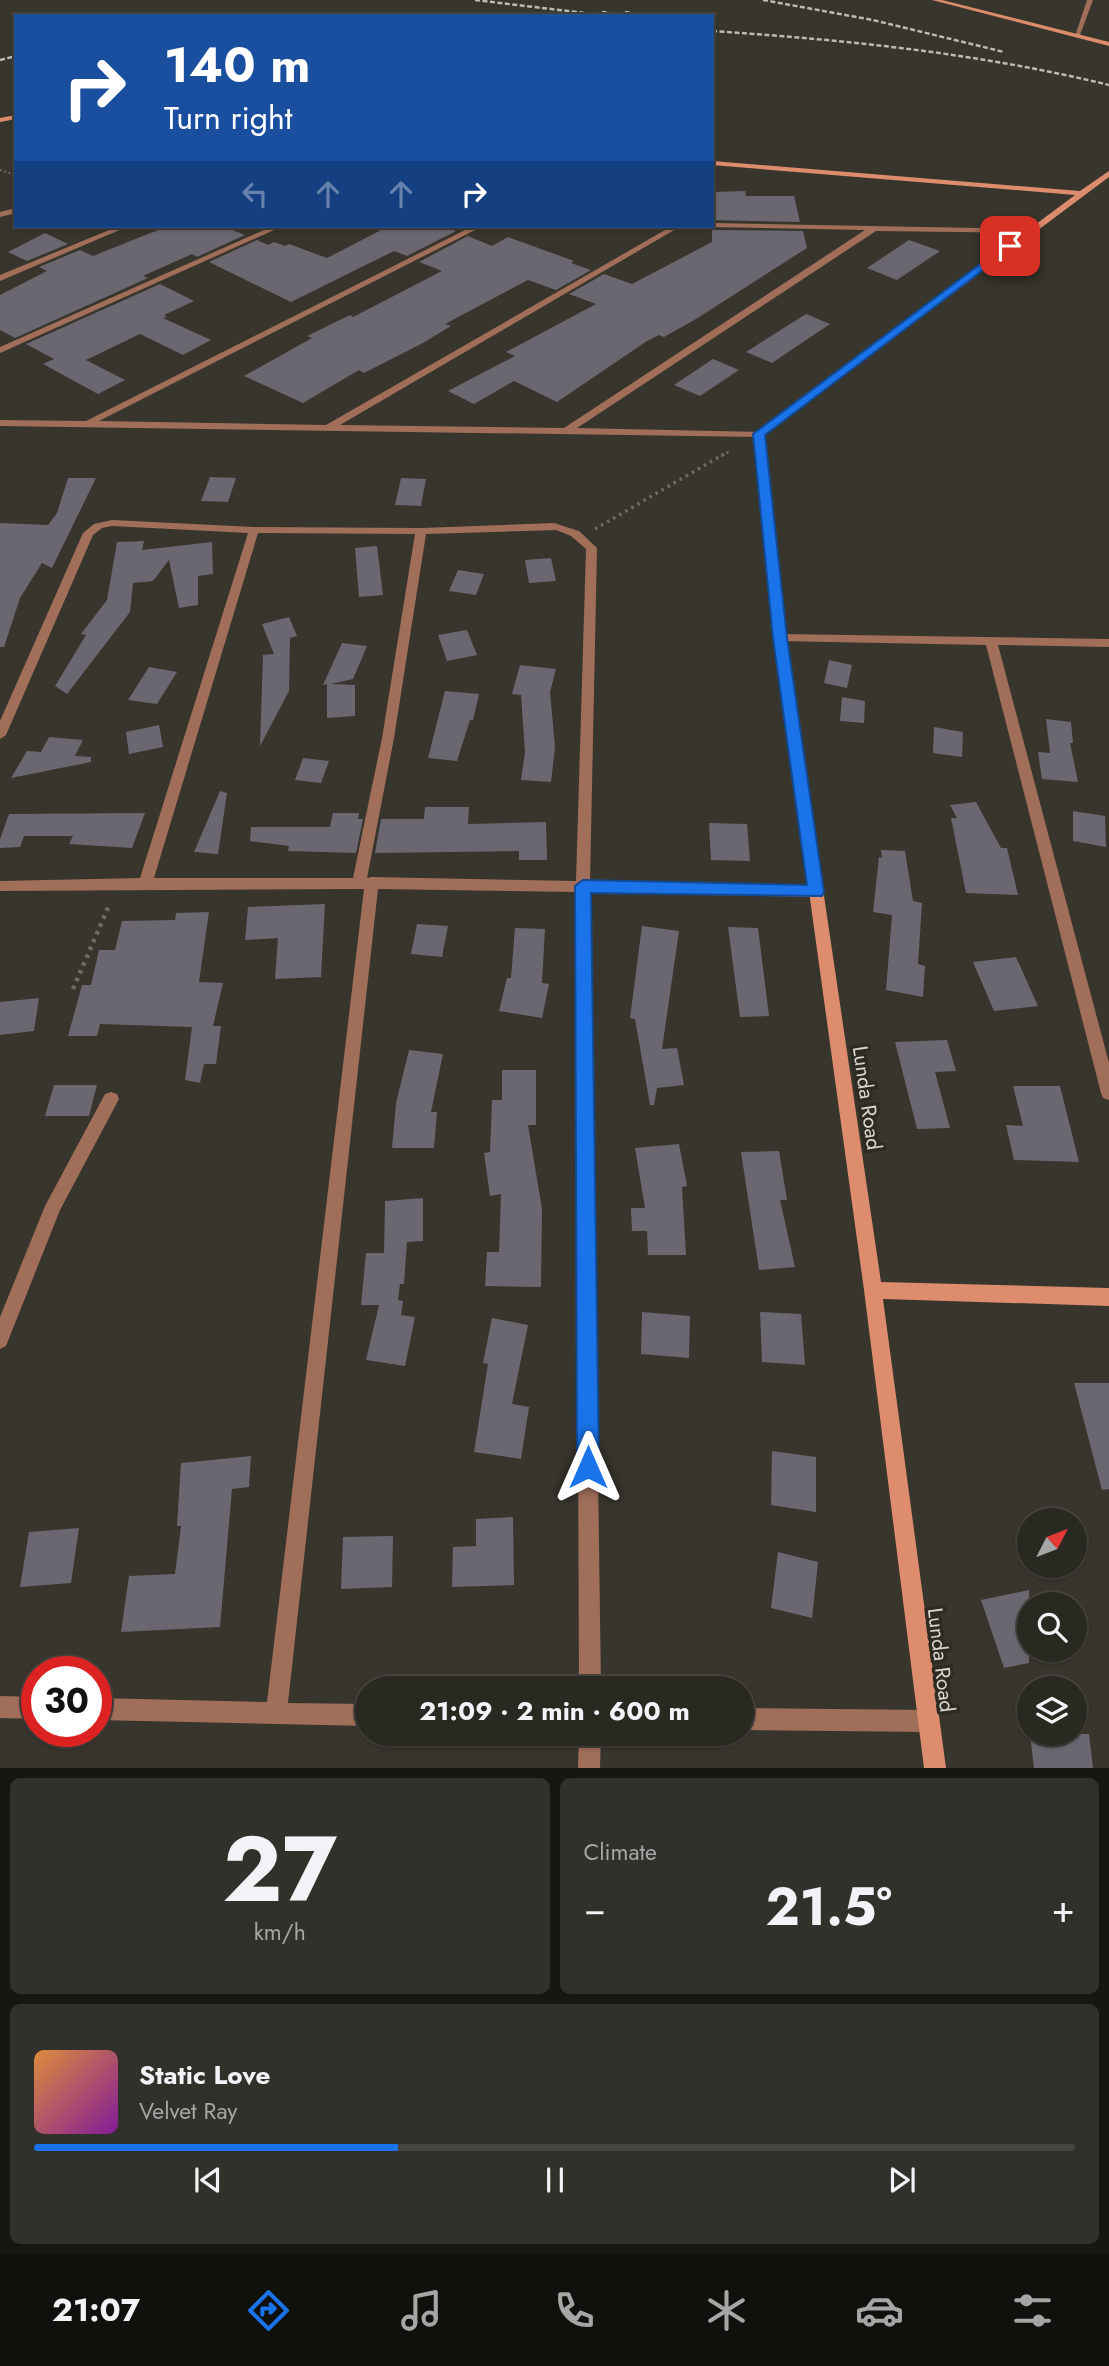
<!DOCTYPE html>
<html lang="en">
<head>
<meta charset="utf-8">
<style>
  body { margin:0; font-family:Jost,sans-serif; background:#31302a; color:#f1f3f6; height:100vh; display:flex; flex-direction:column; font-size:26px; white-space:nowrap }
  * { box-sizing:border-box; margin:0 }
  p { font-size:23px; color:#a5a6a5 }
  .icon { flex:none; width:38px; height:38px; fill:none; stroke:currentColor; stroke-width:2; stroke-linecap:round; stroke-linejoin:round }
  .map { position:relative; height:1768px; overflow:hidden }
  .side { display:flex; flex-direction:column; gap:10px; padding:10px; background:#171612; flex:1 }
  .side>* { flex:none }
  .banner { position:absolute; left:14px; top:14px; width:700px; height:214px; border-radius:0px; box-shadow:0 2px 5px #0004,0 0 0 2px #45443f; background:#1a4fa0; color:#fff; overflow:hidden }
  .needle { width:46px; rotate:48deg }
  .controls { position:absolute; left:1017px; top:1508px; display:grid; gap:14px }
  .controls a { display:grid; place-items:center; width:70px; height:70px; border-radius:50%; background:#292821; box-shadow:0 2px 5px #0004,0 0 0 2px #45443f; font-size:35px }
  .speed { position:absolute; left:21px; top:1656px; display:flex; gap:14px; font-size:35px; font-weight:700; text-align:center }
  .speed>* { display:grid; place-content:center; width:91px; height:91px; border-radius:50%; background:#292821; box-shadow:0 2px 5px #0004,0 0 0 2px #45443f; line-height:1 }
  .speed .limit { border:10px solid #d22; background:#fff; color:#111 }
  .pin { position:absolute; display:grid; place-items:center; width:60px; height:60px; color:#fff; margin:-30px; border-radius:14px; box-shadow:0 4px 10px #0006 }
  .me { position:absolute; width:77px; margin:-38px; rotate:0deg; stroke-linejoin:round; filter:drop-shadow(0 0 5px #0008) }
  .turn { display:flex; align-items:center; gap:24px; height:147px; padding:0 35px; font-size:32px }
  .turn .icon { width:91px; height:91px; stroke-width:2.5 }
  .turn b { display:block; font-size:49px; line-height:60px }
  .lanes { display:flex; align-items:center; height:66px; padding:0 35px; background:#0003; justify-content:center; gap:35px; direction:ltr }
  .lanes .off { opacity:.35 }
  .big { font-size:52px; font-weight:700; line-height:1.1 }
  .side .card { flex:1; display:flex; flex-direction:column; justify-content:center; gap:10px; min-width:0; padding:0 24px; border-radius:10px; background:#31302a }
  .side .dial { align-items:center; gap:0 }
  .dial b { font-size:91px; line-height:1 }
  .song { display:flex; align-items:center; gap:21px }
  .cover { width:84px; height:84px; border-radius:10px; background:linear-gradient(135deg,hsl(30 70% 55%),hsl(290 70% 35%)) }
  .played { height:7px; border-radius:4px; background:linear-gradient(90deg,#1a73e8 35%,#45443f 35%) }
  .keys { display:flex; justify-content:space-around; direction:ltr }
  .heat { display:flex; justify-content:space-between; align-items:center; font-size:38px; direction:ltr }
  .side .tiles { flex:1; display:grid; gap:10px; grid-template-columns:1fr 1fr }
  .card:last-child { grid-column:span 2 }
  .trip { position:absolute; left:355px; top:1676px; width:399px; height:70px; border-radius:35px; background:#292821; box-shadow:0 2px 5px #0004,0 0 0 2px #45443f; font-weight:700; line-height:70px; text-align:center }
  .dock { display:flex; height:112px; justify-content:space-around; align-items:center; background:#10100d; color:#a5a6a5 }
  .dock .icon { width:49px; height:49px }
  .dock .on { color:#1a73e8 }
  .dock b { font-size:32px; color:#f1f3f6 }
  .map>svg:first-child { display:block }
  .building { fill:#6a6771 }
  .lines { fill:none; stroke-linecap:round; stroke-linejoin:round }
  .path-far3 { stroke:#6e6c64; stroke-width:2; stroke-dasharray:2 2.5; stroke-linecap:butt }
  .path-far2 { stroke:#6e6c64; stroke-width:2.5; stroke-dasharray:2.5 3.5; stroke-linecap:butt }
  .path-far1 { stroke:#6e6c64; stroke-width:3.5; stroke-dasharray:2.5 4.5; stroke-linecap:butt }
  .path { stroke:#6e6c64; stroke-width:4.5; stroke-dasharray:3.5 5; stroke-linecap:butt }
  .street { fill:#a16e5a; fill-rule:evenodd }
  .secondary { fill:#dd8c6d; fill-rule:evenodd }
  .rail { stroke:#bbbab3; stroke-width:2.5; stroke-dasharray:5 2.5; stroke-linecap:butt }
  .route { fill:#1a73e8; stroke:#114b97; stroke-width:2 }
  .labels { text-anchor:middle; dominant-baseline:central; stroke-width:7; stroke-linejoin:round; paint-order:stroke }
  .street-label { font-size:21px; fill:#d7d6d0; stroke:#2d2b22 }
</style>
</head>
<body>
<div class="map">
<svg width="1109" height="1768" viewBox="0 0 1109 1768">
  <rect width="100%" height="100%" fill="#37352c"/>
  <path class="building" d="M745,191L746,196H794L800,222L712,220V192Z
    M168,226H222L245,235L197,257L192,254L143,276L148,278L15,338L0,330V295L47,271L39,267L80,250L93,256Z
    M389,226H443L456,231L407,256L394,251L291,302L209,262L257,240L268,245L274,242L285,246L289,244L327,258Z
    M712,230L803,231L807,248L696,319L664,337L659,335L647,341L557,402L514,381L474,404L448,391L515,356L506,352L596,304L569,294L604,274L632,284L712,242Z
    M45,233L68,244L27,261L8,252Z
    M468,236L492,246L508,237L574,261L571,263L591,270L556,290L528,280L445,324L451,326L423,343L364,373L359,370L303,403L244,376L312,338L307,336L350,315L353,317L442,271L419,262Z
    M909,240L940,251L897,280L867,268Z
    M160,284L194,301L164,315L167,317L163,318L211,340L183,355L140,334L86,360L125,380L98,394L43,364L54,359L26,344Z
    M806,314L830,324L772,363L746,352Z
    M713,359L739,370L700,396L674,385Z
    M210,477L236,478L228,502L201,501Z
    M68,478H96L52,568L42,563L20,598L4,647H0V523L48,525L57,513Z
    M401,478L426,479L421,506L395,505Z
    M144,541L142,550L212,542L213,574L198,576V605L179,608L169,560L153,581L133,583L130,612L67,694L55,686L86,635L81,634L107,600L117,542Z
    M377,546L383,595L359,597L355,548Z
    M551,558L556,581L529,583L525,560Z
    M458,570L484,574L476,595L449,591Z
    M289,617L297,636L290,638L289,691L260,746L263,655L274,654L262,624Z
    M467,630L477,655L447,661L438,635Z
    M342,643L367,646L353,679L331,684L355,685V716L327,718V684L323,685Z
    M829,660L852,665L847,688L824,683Z
    M520,665L556,669L550,692L555,747L551,782L521,780L525,752L521,695L512,694Z
    M149,667L177,672L157,704L128,700Z
    M445,691L479,694L473,720H470L457,761L428,758Z
    M842,697L865,701L864,723L840,721Z
    M1046,719L1071,722L1073,743H1070L1078,782L1042,779L1038,752L1050,753Z
    M159,725L163,747L129,754L126,732Z
    M934,727L963,732L962,757L933,753Z
    M49,737L83,740L75,756L91,757V762L11,778L27,751L41,752Z
    M303,758L329,761L321,783L295,780Z
    M220,791L227,793L218,854L194,852Z
    M976,802L1001,848H1007L1018,895L966,893L951,818H957L950,805Z
    M425,807H469L468,824L546,822L547,860H519V851L375,853L381,819H424Z
    M1073,811L1105,816L1106,847L1073,841Z
    M145,813L132,848L69,844L73,836H24L20,847L0,848V839L9,814Z
    M333,813H359L358,819H363L356,853L288,851L289,846L250,841L251,827H330Z
    M709,823L747,824L750,861L711,860Z
    M881,850L905,851L913,901L922,903L918,964L925,966L923,997L886,990L892,915L873,912L879,857L882,858Z
    M325,904L321,977L275,979L278,938L245,940L248,907Z
    M209,912L199,982L223,983L213,1026H221L216,1064H204L200,1083L185,1080L192,1027L100,1024L97,1036H68L82,985H91L99,950H115L122,921L175,920L176,913Z
    M417,924L448,926L442,957L411,954Z
    M642,926L679,931L662,1049L677,1048L684,1085L657,1088L654,1105H650L635,1019L630,1018Z
    M728,927L758,928L769,1016L740,1017Z
    M515,928L545,929L542,983L549,984L542,1018L499,1011L507,978H511Z
    M1016,957L1038,1006L994,1011L973,962Z
    M39,998L34,1031L0,1035V1002Z
    M947,1040L956,1071L935,1072L950,1128L917,1129L895,1042Z
    M409,1050L443,1054L431,1112H437L434,1148H392L396,1103Z
    M502,1070H536V1125H528L542,1209L541,1287L485,1286L487,1252H499L501,1194L490,1196L484,1153L490,1152L492,1100H502Z
    M54,1085H97L89,1116H45Z
    M1013,1086H1060L1079,1162L1014,1160L1006,1125L1023,1126Z
    M679,1144L687,1186L682,1187L686,1255H648L647,1231H632L631,1208H645L635,1148Z
    M779,1151L787,1200H780L795,1267L759,1270L741,1152Z
    M423,1198V1241L407,1242L404,1284H400L398,1300L403,1301L401,1315L415,1317L405,1366L366,1360L379,1305H361L366,1253H384L385,1201Z
    M642,1312L690,1316L689,1358L641,1354Z
    M760,1312L801,1314L805,1365L762,1362Z
    M492,1318L528,1325L512,1404L529,1407L521,1459L474,1452L488,1364L483,1363Z
    M1074,1383H1109V1489L1102,1490Z
    M772,1451L816,1457V1512L771,1505Z
    M251,1456L249,1487L232,1489L220,1627L121,1632L129,1576L175,1574L181,1526H177L181,1463Z
    M513,1517L514,1585L452,1587L453,1547L476,1546V1519Z
    M79,1528L71,1583L20,1587L29,1532Z
    M393,1536L392,1587L341,1589L343,1537Z
    M778,1552L818,1562L812,1618L771,1608Z
    M1029,1590V1663L1004,1668L981,1600Z
    M1030,1734H1089L1093,1768H1034Z"/>
  <g class="lines">
    <path class="path-far3" d="M0,170L16,175"/>
    <path class="path-far2" d="M721,456L730,451"/>
    <path class="path-far1" d="M595,529L724,454"/>
    <path class="path" d="M73,989L110,903"/>
    <path class="street" d="M1087,0H1093L1080,35L1075,36Z
      M16,208V213L0,217V212Z
      M712,223L1031,229L1035,231L1031,233L876,231L577,428L763,432L764,434L759,437L0,426V420L86,421L473,226H483L99,421L326,425L672,226H681L340,425L564,428L865,230L709,227L712,226Z
      M119,226H129L0,281V275Z
      M273,226H283L0,353V347Z
      M112,520L254,527L421,528L554,523L579,531L597,548L590,882L816,887L821,888L823,892L821,896L816,897L590,893L601,1689H579L576,892L378,889L288,1703L368,1704V1726L96,1720V1698L267,1702L364,889L0,891V881L140,878L248,533L112,526L102,528L93,535L6,735L0,739V721L83,533L94,524ZM556,530L571,536L586,549L576,881L372,877L367,878L394,738L426,534ZM258,533L415,534L382,738L353,878H154Z
      M780,634L1109,639V647L998,645L1109,1063V1100L1103,1098L1101,1093L986,645L776,641L774,638Z
      M111,1092L117,1094L119,1099L60,1210L6,1346L0,1349V1317L45,1206L105,1094Z
      M0,1696L37,1697V1719L0,1718Z
      M742,1708L928,1710L936,1713L939,1721L936,1729L928,1732L742,1730Z
      M579,1734H601L600,1768H578Z"/>
    <path class="secondary" d="M932,0H942L1109,42V46Z
      M16,115V119L0,122V118Z
      M712,161L1080,191L1109,171V177L764,435L786,638L881,1282L1109,1288V1306L883,1299L946,1768H924L864,1290L774,638L754,434L1075,195L712,165Z"/>
    <path class="rail" d="M475,0L610,16
      M763,0L873,20L1004,52
      M602,12L635,16
      M625,12L650,16
      M712,31C846,40 978,53 1109,85
      M0,60L16,56"/>
  </g>
  <path class="route" d="M1007,244L1015,246L765,435L787,638L824,892L822,896L591,893L599,1467L596,1475L588,1478L580,1475L577,1467L575,886L583,880L807,885L773,638L753,434Z"/>
  <g class="labels">
    <g class="street-label">
      <text transform="translate(867 1098) rotate(82)">Lunda Road</text>
      <text transform="translate(941 1660) rotate(83)">Lunda Road</text>
    </g>
  </g>
</svg>
<div class="controls">
<a><svg class="needle" viewBox="-14 -14 28 28"><path d="M0-13l5 13h-10z" fill="#e53935"/><path d="M0 13l5-13h-10z" fill="#a5a6a5"/></svg></a>
<a><svg class="icon" aria-label="search" viewBox="0 0 24 24"><circle cx="10" cy="10" r="6"/><path d="M15 15l6 6"/></svg></a>
<a><svg class="icon" aria-label="layers" viewBox="0 0 24 24"><path d="M12 4l9 5-9 5-9-5zM3 14l9 5 9-5"/></svg></a>
</div>
<div class="speed"><div class="limit">30</div></div>
<div class="pin" style="left:1010px;top:246px;background:#d93025"><svg class="icon" aria-label="arrive" viewBox="0 0 24 24"><path d="M6 21V4h12l-3 4 3 4H6"/></svg></div>
<svg class="me" style="left:588px;top:1467px" viewBox="-20 -20 40 40"><path d="M0-17L14 15 0 8-14 15z" fill="#1a73e8" stroke="#fff" stroke-width="4"/></svg>
<div class="trip">21:09 · 2 min · 600 m</div>
<div class="banner">
<div class="turn"><svg class="icon" aria-label="right" viewBox="0 0 24 24"><path d="M7 20v-9h11M14 6l5 5-5 5"/></svg><div><b>140 m</b>Turn right</div></div>
<div class="lanes"><svg class="icon off" aria-label="left" viewBox="0 0 24 24"><path d="M17 20v-9H6M10 6l-5 5 5 5"/></svg><svg class="icon off" aria-label="ahead" viewBox="0 0 24 24"><path d="M12 20V5M6 11l6-6 6 6"/></svg><svg class="icon off" aria-label="ahead" viewBox="0 0 24 24"><path d="M12 20V5M6 11l6-6 6 6"/></svg><svg class="icon" aria-label="right" viewBox="0 0 24 24"><path d="M7 20v-9h11M14 6l5 5-5 5"/></svg></div>
</div>
</div>
<section class="side">
<div class="tiles">
<div class="card dial"><b>27</b><p>km/h</p></div>
<div class="card"><p>Climate</p>
<div class="heat"><a>−</a><b class="big">21.5°</b><a>+</a></div>
</div>
<div class="card">
<div class="song"><i class="cover"></i><div><b>Static Love</b><p>Velvet Ray</p></div></div>
<div class="played"></div>
<div class="keys"><svg class="icon" aria-label="previous" viewBox="0 0 24 24"><path d="M18 5L8 12l10 7zM5 5v14"/></svg><svg class="icon" aria-label="pause" viewBox="0 0 24 24"><path d="M8 5v14M16 5v14"/></svg><svg class="icon" aria-label="next" viewBox="0 0 24 24"><path d="M6 5l10 7-10 7zM19 5v14"/></svg></div>
</div>
</div>
</section>
<nav class="dock">
<b>21:07</b>
<svg class="icon on" aria-label="directions" viewBox="0 0 24 24"><path d="M12 3l9 9-9 9-9-9zM9 14v-3h6M13 9l2 2-2 2"/></svg>
<svg class="icon" aria-label="music" viewBox="0 0 24 24"><path d="M9 18V5l10-2v13"/><circle cx="6" cy="18" r="3"/><circle cx="16" cy="16" r="3"/></svg>
<svg class="icon" aria-label="phone" viewBox="0 0 24 24"><path d="M5 4h4l2 5-3 2q2 4 5 5l2-3 5 2v4C11 20 4 13 5 4z"/></svg>
<svg class="icon" aria-label="climate" viewBox="0 0 24 24"><path d="M12 3v18M4 7l16 10M4 17L20 7"/></svg>
<svg class="icon" aria-label="car" viewBox="0 0 24 24"><path d="M5 17H2v-5l4-1 3-4h7l3 4 3 1v5h-3M9 17h6M6 11h13"/><circle cx="7" cy="17" r="2"/><circle cx="17" cy="17" r="2"/></svg>
<svg class="icon" aria-label="filters" viewBox="0 0 24 24"><path d="M4 7h16M4 17h16"/><circle cx="9" cy="7" r="2"/><circle cx="15" cy="17" r="2"/></svg>
</nav>
</body>
</html>
